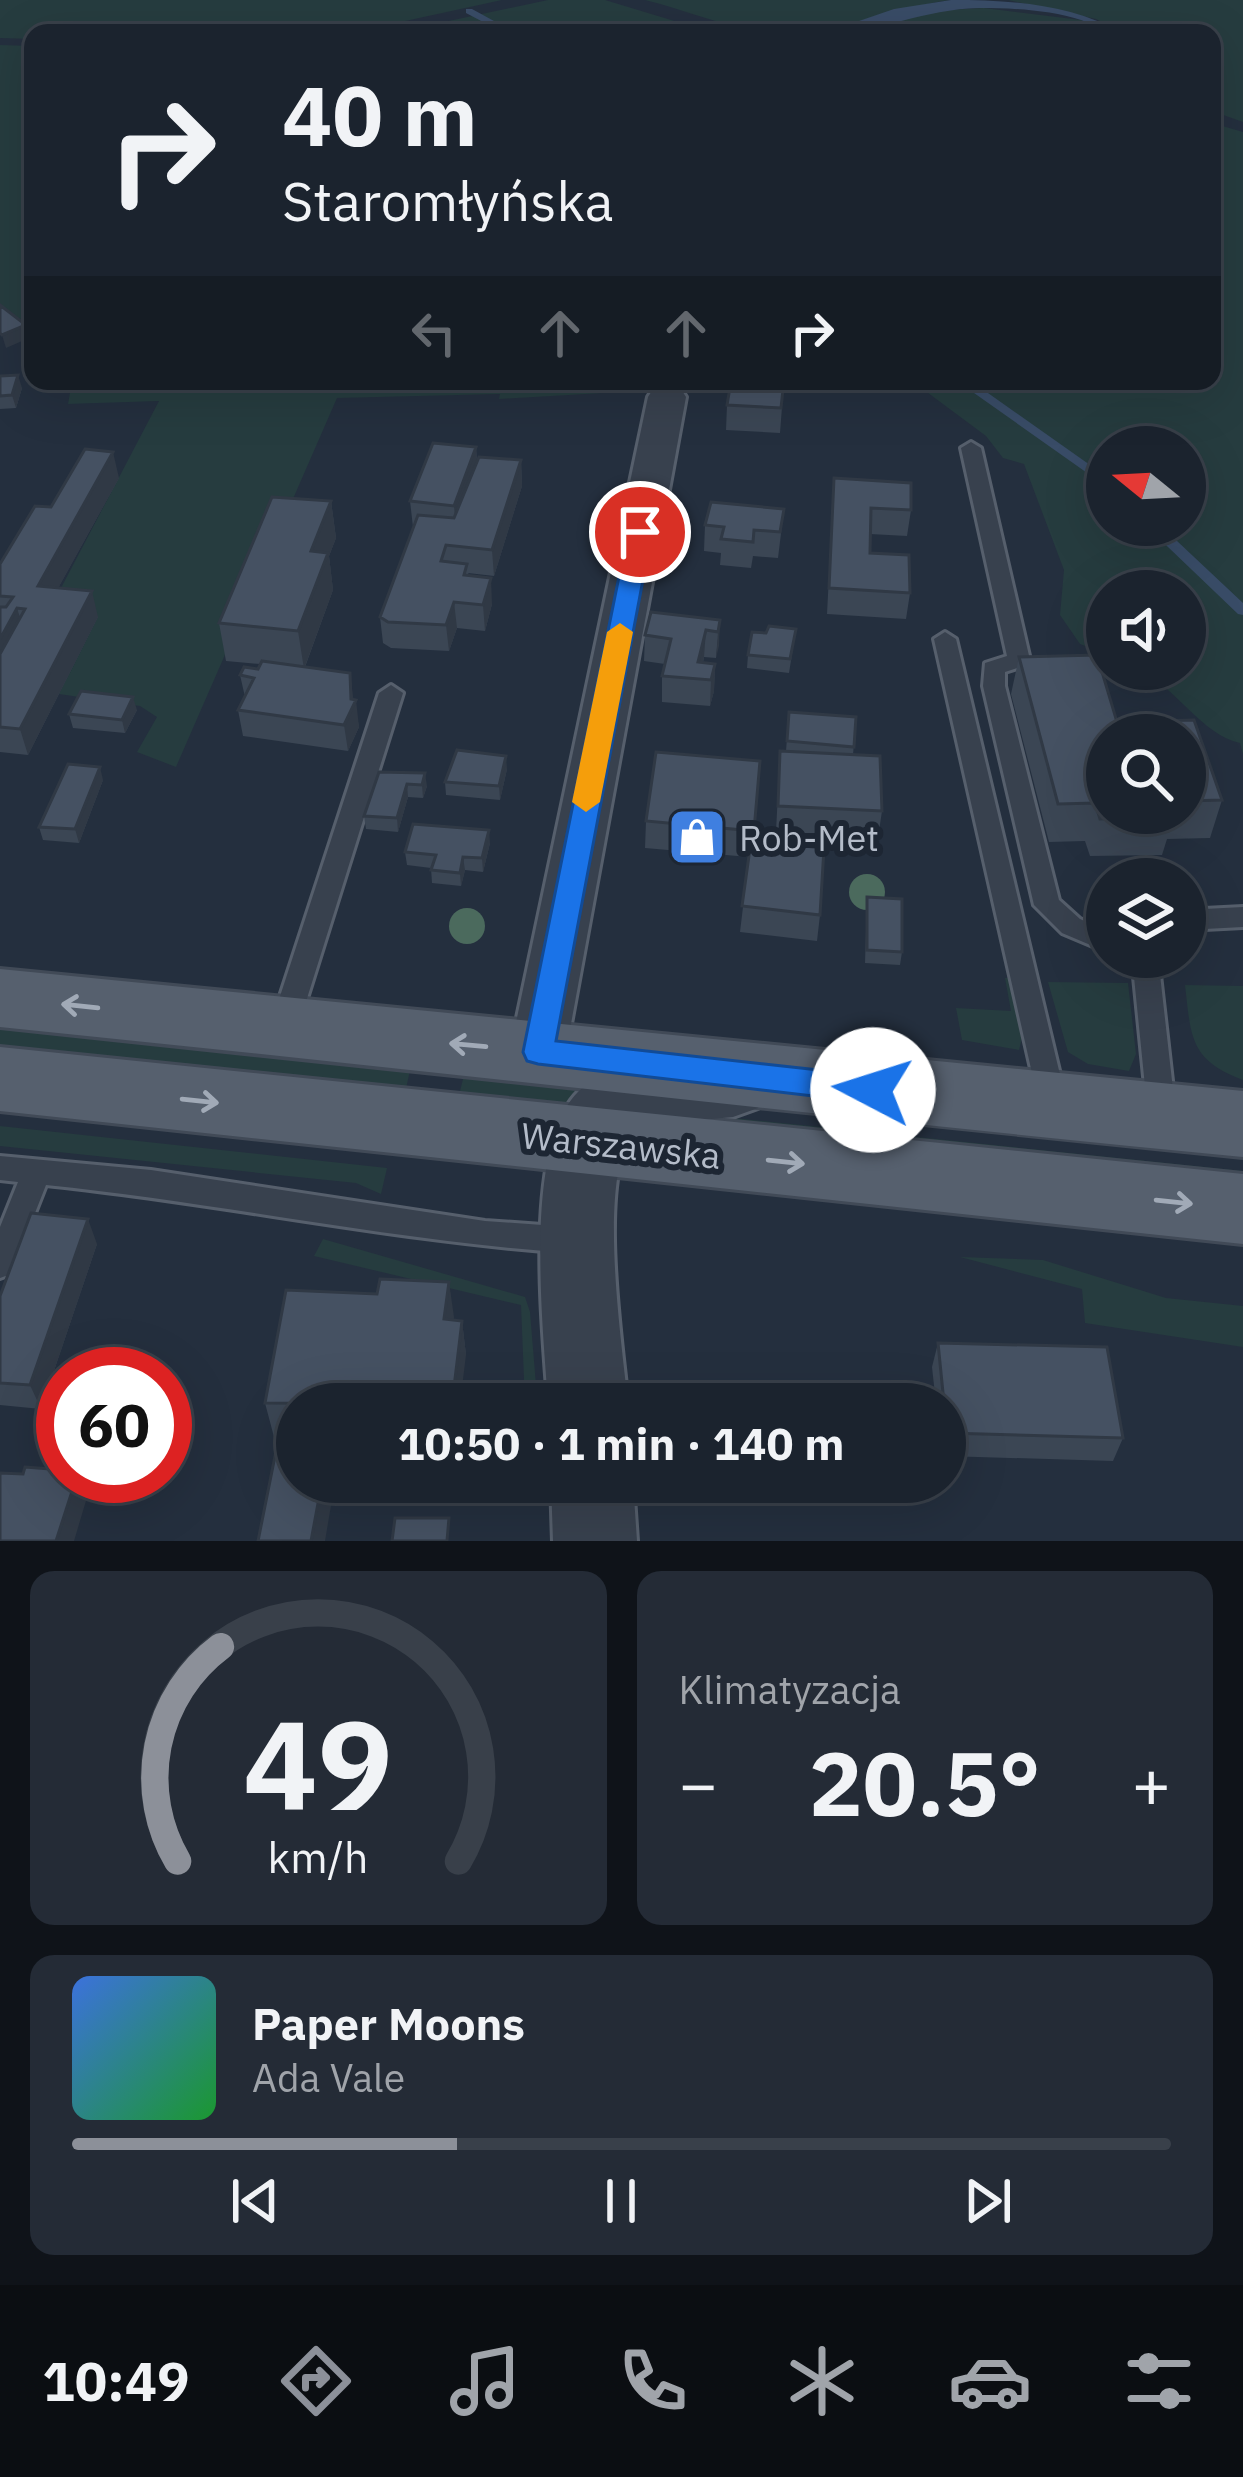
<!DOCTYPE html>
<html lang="pl">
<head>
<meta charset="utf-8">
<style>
  body { margin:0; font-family:"IBM Plex Sans",sans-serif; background:#242b36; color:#f1f3f6; height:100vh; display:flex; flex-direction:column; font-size:45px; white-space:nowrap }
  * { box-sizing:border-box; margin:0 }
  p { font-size:39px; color:#a0a4aa }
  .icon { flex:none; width:66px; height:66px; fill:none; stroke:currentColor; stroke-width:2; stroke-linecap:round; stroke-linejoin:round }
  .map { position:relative; height:1541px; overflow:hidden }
  .drawer { display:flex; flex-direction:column; gap:30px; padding:30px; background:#0f1319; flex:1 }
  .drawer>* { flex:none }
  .top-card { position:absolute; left:24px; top:24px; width:1197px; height:366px; border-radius:24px; box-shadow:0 12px 48px #0002,0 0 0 3px #39404a; background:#1b232e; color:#f1f3f6; overflow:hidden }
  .needle { width:78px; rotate:288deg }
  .buttons { position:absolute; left:1086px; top:426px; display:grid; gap:24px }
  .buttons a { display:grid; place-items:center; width:120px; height:120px; border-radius:50%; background:#1b232e; box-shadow:0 12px 48px #0002,0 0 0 3px #39404a; font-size:60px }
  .speed { position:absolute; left:36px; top:1347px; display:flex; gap:24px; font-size:60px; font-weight:700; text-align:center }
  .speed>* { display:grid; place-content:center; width:156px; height:156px; border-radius:50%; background:#1b232e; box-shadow:0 12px 48px #0002,0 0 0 3px #39404a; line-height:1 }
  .speed .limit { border:18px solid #d22; background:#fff; color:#111 }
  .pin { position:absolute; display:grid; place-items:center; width:102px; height:102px; color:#fff; margin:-51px; border:6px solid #fff; border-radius:50%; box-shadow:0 3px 12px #0007 }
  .me { position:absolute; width:132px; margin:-66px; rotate:275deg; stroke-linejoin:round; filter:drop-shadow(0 0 9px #0008) }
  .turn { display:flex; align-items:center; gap:42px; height:252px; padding:0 60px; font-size:54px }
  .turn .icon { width:156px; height:156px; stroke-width:2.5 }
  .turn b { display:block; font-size:84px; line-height:102px }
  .lanes { display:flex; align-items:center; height:114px; padding:0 60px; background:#0003; justify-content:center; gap:60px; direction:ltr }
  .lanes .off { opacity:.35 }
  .big { font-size:90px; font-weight:700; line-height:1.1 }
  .drawer .widget { flex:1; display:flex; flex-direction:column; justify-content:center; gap:18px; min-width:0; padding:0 42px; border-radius:24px; background:#242b36 }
  .drawer .dial { align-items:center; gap:0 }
  .dial svg { height:312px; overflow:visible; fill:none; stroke:#39404a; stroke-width:7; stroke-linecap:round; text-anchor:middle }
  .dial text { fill:#f1f3f6; stroke:none }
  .song { display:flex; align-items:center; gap:36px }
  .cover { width:144px; height:144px; border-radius:18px; background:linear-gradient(135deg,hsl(220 70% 55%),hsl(130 70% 35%)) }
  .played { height:12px; border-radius:6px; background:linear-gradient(90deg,#8c9099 35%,#39404a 35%) }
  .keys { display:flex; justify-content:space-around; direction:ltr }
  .heat { display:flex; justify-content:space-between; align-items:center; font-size:66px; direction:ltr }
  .drawer .tiles { flex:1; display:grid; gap:30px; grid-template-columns:1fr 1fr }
  .widget:last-child { grid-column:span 2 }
  .trip { position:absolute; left:276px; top:1383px; width:690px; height:120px; border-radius:60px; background:#1b232e; box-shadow:0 12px 48px #0002,0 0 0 3px #39404a; font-weight:700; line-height:120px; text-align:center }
  .tabs { display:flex; height:192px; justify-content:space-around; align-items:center; background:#0b0e12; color:#a0a4aa }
  .tabs .icon { width:84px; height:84px }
  .tabs .selected { color:#8c9099 }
  .tabs b { font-size:54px; color:#f1f3f6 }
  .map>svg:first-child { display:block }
  .green { fill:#263c3f; fill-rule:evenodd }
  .water { fill:#394c67 }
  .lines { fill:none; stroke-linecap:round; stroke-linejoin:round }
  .stream { fill:#394c67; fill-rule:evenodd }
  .service-casing { stroke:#565f6c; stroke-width:6 }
  .minor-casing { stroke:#565f6c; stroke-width:6 }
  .tertiary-casing { stroke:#565f6c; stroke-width:6 }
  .primary-casing { stroke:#414a57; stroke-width:6 }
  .service { fill:#38414e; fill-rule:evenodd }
  .minor { fill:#38414e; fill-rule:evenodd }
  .tertiary { fill:#38414e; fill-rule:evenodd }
  .primary { fill:#56606e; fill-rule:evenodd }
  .tree { fill:#4b6a5d }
  .wall { fill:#3b4654; fill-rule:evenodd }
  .shaded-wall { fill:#303945 }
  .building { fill:#455162; stroke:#303945; stroke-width:3 }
  .oneway { stroke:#a1aab7 }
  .route { fill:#1a73e8; stroke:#114b97; stroke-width:3 }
  .slow { fill:#f59e0b }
  .labels { text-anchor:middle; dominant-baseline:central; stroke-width:12; stroke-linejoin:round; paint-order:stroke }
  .poi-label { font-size:36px; fill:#b4bcc9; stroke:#1d2633; text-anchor:start }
  .street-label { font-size:36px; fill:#b4bcc9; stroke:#1d2633 }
</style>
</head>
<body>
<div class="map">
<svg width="1243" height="1541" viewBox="0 0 1243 1541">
  <rect width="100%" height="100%" fill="#242f3e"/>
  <path class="green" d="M0,0H502L350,33H33V39L0,38Z
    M548,0H605L714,33H392Z
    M645,0H951C907,5 868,25 825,33C760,44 706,15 645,0Z
    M1008,0H1243V122L1212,111V33H1124L1096,19Z
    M984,8L1081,20L1103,33H862L926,11Z
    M0,45L33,46V341L0,315Z
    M1212,123L1243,132V754L1240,743C1202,735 1176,687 1138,669H1185V591H1107V654L1080,644L1060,615L1064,570L1024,464L1003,458L986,436L912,381H1212ZM1107,447H1185V525H1107Z
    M72,381H814L499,399L500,394L337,398L176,767L137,752L157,717L140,706L59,694L98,617L50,609L159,401L68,404Z
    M1005,978H1010L1022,1038L1019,1050L962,1040L956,1008L1011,1011Z
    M1048,982L1128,983L1136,1054L1129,1071L1088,1064L1068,1052Z
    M1185,985L1243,986V1080C1189,1060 1191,1036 1185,985Z
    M0,1024L411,1066L405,1093L0,1051Z
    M465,1071L601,1083L555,1108L458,1099Z
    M676,1112L1243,1171V1179L678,1121Z
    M0,1126L387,1168L381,1194L356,1183L0,1146Z
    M323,1239L525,1297L530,1312L537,1397L525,1404L521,1305L314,1256Z
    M960,1257L1043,1260L1166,1298L1243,1306V1347L1085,1323L1082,1289Z"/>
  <path class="water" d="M951,0C1014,0 1068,4 1124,33C1105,33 1098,26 1081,20C1050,10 1012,8 979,8C925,9 878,33 824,33L894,9Z"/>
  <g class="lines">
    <path class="stream" d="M466,9H472L516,33H504L466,13Z
      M957,381H971L1107,477V487Z
      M1145,525H1160L1243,603V615L1238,614Z"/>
    <g class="service-casing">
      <path id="service" d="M971,442L981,448L1030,660L1027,665L1005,672V686L1059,900L1080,919L1107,931V952L1062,933L1034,905L983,686L985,663L1007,656L961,448Z
        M945,632L956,639L1067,1104L1063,1112L1053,1116L1043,1112L1039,1104L934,639Z
        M391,685L403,693L298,1027L294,1035L284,1038L274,1035L270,1027L379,693Z
        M1243,907V927L1185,930V910Z
        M1132,957H1158L1176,1116L1172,1124L1162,1128L1152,1124L1148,1116Z
        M0,1156L151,1170L485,1221L570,1227L581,1231L585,1240L581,1249L570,1253C394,1241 221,1203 46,1185L11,1274L0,1278V1227L18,1182L0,1180Z"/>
    </g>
    <g class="minor-casing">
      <path id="minor" d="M667,385L681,389L686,397L566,1051L557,1067L538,1073L519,1067L510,1051L648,397L653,389Z"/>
    </g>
    <g class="tertiary-casing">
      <path id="tertiary" d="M733,1059L758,1068L768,1088L758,1108L733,1117L637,1126C595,1170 622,1342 628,1404H548C544,1332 519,1127 588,1084C629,1058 687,1063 733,1059Z
        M551,1482H633L637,1541H553Z"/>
    </g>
    <g class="primary-casing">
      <path id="primary" d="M0,969L1243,1091V1157C828,1117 415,1069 0,1027Z
        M0,1047L1243,1174V1244L0,1111Z"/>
    </g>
    <use href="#service" class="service"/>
    <use href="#minor" class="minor"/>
    <use href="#tertiary" class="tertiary"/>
    <use href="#primary" class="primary"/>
  </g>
  <g class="tree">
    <circle cx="867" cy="892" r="18"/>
    <circle cx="467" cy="926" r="18"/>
  </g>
  <path class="wall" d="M0,376L22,388L16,408L0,409Z
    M784,381L780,433L726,430L727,405Z
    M476,447L477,462L521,460L522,486L494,576L468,573L492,604L485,631L457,628L449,651L391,648L383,643L380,617L413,527L410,501Z
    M119,478L58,588L98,617L28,755L0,752V564L51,507Z
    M834,478L911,510L907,536L870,534V553L910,593L906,619L827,614Z
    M331,501L336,538L329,556L333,590L305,667L354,700L359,727L348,751L243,736L238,710L245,697L240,675L258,669L260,664L226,661L219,623Z
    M784,509L778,558L753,556L751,568L720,565L721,553L704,551L705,525Z
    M720,620L716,658L704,657L703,663L715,664L714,691L710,706L662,702V676L665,664L644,661L645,635Z
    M796,629L789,673L747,668L748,655L766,633Z
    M1097,655L1117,722L1194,720L1222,800L1210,838L1167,839L1162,855L1090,856L1085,841L1049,842L1011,694L1019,657ZM1107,735H1185V813H1107Z
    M137,710L125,733L73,728L69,714Z
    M789,712L856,717L853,755L882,811L878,838L776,832L780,751H786Z
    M760,761L753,842L820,915L817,941L740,932L749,857L645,848L646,821Z
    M507,769L500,800L446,795L445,782Z
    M379,772L427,786L423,798L408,797L398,832L366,829L364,816Z
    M103,780L79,843L43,840L39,827Z
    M490,843L483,872L465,870L461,886L432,883L431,868L407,865L405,852Z
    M867,897L902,952L900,965L865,963Z
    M97,1244L41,1409L0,1405V1296Z
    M449,1282L453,1320L462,1321L466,1355L297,1404V1437H274L265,1403L377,1294Z
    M938,1343L1123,1438L1113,1461L945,1456V1404H936L932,1367Z"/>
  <path class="shaded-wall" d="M26,325L29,338L6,348L2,335Z
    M18,375L22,388L16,408L12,395Z
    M476,447L478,472L456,531L454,506Z
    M113,452L119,478L45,612L38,586Z
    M521,460L522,486L494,576L492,550Z
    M331,501L336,538L329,556L333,590L304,669L298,631L311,551Z
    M491,578L492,604L485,631L483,605Z
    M92,591L98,617L28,755L20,729Z
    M454,602L457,628L449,651L446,625Z
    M17,608L25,634L0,663V639Z
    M720,620L719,646L716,658L718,632Z
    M706,630L704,657L699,679L698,662Z
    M715,664L714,691L710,706L711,680Z
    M350,673L354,704L356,700L359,727L348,751L344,725Z
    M133,697L137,710L125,733L122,720Z
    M506,756L507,769L500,800L499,786Z
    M100,767L103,780L79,843L75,829Z
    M425,773L427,786L423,798L422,785Z
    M407,784L408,797L398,832L397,818Z
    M489,830L490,843L483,872L482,858Z
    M463,857L465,870L461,886L460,873Z
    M88,1219L97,1244L41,1409L30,1385Z
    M449,1282L454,1317L449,1354L444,1319Z
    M462,1321L466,1355L460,1404H452Z
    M77,1476H80L88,1494L74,1541H56Z
    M322,1482H335L325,1541H311Z"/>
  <path class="building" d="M0,305L26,325L2,335L0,333Z
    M18,375L12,395L0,396V376Z
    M731,381H784L781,408L727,405Z
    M433,443L476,447L454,506L410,501Z
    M85,449L113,452L38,586L92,591L20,729L0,727V654L25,609L17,608L0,639V607H6L13,597L0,596V564L35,506L51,507Z
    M479,457L521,460L492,550L446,545L441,561L467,564L464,575L491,578L483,605L454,602L446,625L388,622L380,617L418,515L454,518Z
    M834,478L911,483V510L871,508L870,553L909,555L910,593L829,588Z
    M272,497L331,501L311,551L328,553L298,631L219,623Z
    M711,502L784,509L780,532L754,530L753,542L721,539L724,527L705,525Z
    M651,612L720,620L718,632L706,630L698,662L715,664L711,680L662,676L671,639L645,635Z
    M769,626L796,629L790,659L748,655L752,632L766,633Z
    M1097,655L1117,722L1194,720L1222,800L1185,801V735H1107V813H1173L1174,817L1100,819L1095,803L1058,804L1019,657Z
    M262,661L350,673L351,699L356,700L344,725L238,710L254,678L240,675L244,667L258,669Z
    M81,691L133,697L122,720L69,714Z
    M789,712L856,717L854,747L787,741Z
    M457,750L506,756L499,786L445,782Z
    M780,751L880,756L882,811L778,806Z
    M656,752L760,761L754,831L646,821Z
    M68,764L100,767L75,829L39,827Z
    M379,772L425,773L422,785L407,784L397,818L364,816Z
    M413,824L489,830L482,858L463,857L460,873L431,870L436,855L405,852Z
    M751,841L824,848L820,915L742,906Z
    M867,897L902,899V952L867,950Z
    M31,1213L88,1219L30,1385L0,1383V1296Z
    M380,1279L449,1282L444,1319L462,1321L452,1404L265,1403L286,1290L377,1294Z
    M938,1343L1107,1347L1123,1438L947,1433Z
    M277,1446H297V1482H322L311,1541H258Z
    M25,1467L63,1470V1476H77L56,1541H0V1473L23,1474Z
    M395,1518H449L447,1541H392Z"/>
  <defs><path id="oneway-shaft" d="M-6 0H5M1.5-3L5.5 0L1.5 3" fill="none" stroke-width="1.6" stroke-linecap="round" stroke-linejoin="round" transform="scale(3)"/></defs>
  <g class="oneway">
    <use href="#oneway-shaft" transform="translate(80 1006) rotate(-174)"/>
    <use href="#oneway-shaft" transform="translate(468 1045) rotate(-175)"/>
    <use href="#oneway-shaft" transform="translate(200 1101) rotate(6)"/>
    <use href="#oneway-shaft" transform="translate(786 1162) rotate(6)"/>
    <use href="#oneway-shaft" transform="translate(1174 1202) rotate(6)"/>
  </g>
  <path class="route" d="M640,525L652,532L556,1041L873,1076L885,1080L889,1090L885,1099L873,1103L538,1064L527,1061L523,1052L628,532Z"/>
  <path class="slow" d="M620,623L633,632L600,802L586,812L572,802L607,632Z"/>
  <defs>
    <g id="shop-square" transform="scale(3)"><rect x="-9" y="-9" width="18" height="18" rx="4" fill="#3f7fe0" stroke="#1d2633"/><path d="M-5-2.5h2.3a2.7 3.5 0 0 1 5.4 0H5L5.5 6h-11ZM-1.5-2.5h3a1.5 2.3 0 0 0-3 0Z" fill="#fff"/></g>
  </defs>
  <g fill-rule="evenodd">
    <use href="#shop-square" x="697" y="837"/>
  </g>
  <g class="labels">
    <g class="poi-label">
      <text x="739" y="837">Rob-Met</text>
    </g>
    <g class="street-label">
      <text transform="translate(621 1145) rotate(6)">Warszawska</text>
    </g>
  </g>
</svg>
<div class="buttons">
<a><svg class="needle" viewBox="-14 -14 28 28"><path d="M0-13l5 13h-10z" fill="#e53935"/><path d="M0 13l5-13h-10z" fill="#a0a4aa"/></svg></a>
<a><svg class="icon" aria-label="sound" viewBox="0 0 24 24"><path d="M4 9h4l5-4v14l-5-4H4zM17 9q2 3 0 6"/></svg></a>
<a><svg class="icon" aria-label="search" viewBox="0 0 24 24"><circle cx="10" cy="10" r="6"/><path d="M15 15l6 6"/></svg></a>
<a><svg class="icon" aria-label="layers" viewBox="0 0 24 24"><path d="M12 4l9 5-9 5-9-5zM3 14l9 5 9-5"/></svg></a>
</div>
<div class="speed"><div class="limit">60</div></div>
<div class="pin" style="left:640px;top:532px;background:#d93025"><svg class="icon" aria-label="arrive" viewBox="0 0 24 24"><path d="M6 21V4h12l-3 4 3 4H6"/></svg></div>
<svg class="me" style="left:873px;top:1090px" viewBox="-20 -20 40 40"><circle r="19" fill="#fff"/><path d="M0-13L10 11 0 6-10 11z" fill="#1a73e8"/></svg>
<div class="trip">10:50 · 1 min · 140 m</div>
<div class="top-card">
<div class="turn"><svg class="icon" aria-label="right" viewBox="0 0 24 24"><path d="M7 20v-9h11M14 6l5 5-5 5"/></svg><div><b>40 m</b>Staromłyńska</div></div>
<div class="lanes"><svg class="icon off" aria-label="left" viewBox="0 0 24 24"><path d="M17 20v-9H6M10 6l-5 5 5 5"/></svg><svg class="icon off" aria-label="ahead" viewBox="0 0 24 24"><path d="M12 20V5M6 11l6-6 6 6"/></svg><svg class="icon off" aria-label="ahead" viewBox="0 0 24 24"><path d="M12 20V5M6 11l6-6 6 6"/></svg><svg class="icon" aria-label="right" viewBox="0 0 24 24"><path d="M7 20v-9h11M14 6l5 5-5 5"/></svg></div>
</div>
</div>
<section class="drawer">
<div class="tiles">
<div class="widget dial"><svg viewBox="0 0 100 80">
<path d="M14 69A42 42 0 1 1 86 69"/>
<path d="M14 69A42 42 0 0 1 25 14" stroke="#8c9099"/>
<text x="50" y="56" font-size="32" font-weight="700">49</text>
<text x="50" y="72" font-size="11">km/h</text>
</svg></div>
<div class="widget"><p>Klimatyzacja</p>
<div class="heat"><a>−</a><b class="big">20.5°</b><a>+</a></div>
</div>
<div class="widget">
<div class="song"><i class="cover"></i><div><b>Paper Moons</b><p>Ada Vale</p></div></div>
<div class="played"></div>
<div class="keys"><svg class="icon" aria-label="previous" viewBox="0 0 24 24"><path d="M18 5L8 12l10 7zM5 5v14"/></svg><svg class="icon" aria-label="pause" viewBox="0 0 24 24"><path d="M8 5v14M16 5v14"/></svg><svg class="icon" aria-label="next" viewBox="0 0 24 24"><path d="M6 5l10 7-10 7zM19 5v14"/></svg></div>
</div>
</div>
</section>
<nav class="tabs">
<b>10:49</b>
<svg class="icon selected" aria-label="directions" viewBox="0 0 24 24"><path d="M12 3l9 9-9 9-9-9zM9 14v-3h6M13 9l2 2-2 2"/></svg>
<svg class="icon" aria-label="music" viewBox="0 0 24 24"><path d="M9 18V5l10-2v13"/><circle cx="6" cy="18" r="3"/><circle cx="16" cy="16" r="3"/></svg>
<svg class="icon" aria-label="phone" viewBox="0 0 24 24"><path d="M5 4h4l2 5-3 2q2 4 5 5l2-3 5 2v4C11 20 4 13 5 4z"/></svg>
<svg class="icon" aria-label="climate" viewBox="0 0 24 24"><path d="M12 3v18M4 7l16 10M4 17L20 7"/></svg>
<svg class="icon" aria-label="car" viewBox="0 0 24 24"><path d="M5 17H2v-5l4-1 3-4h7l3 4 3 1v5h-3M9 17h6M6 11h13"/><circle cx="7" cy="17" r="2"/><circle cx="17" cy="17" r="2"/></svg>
<svg class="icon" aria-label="filters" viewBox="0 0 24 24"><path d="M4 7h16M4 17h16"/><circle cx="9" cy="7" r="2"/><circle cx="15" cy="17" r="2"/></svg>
</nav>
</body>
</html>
